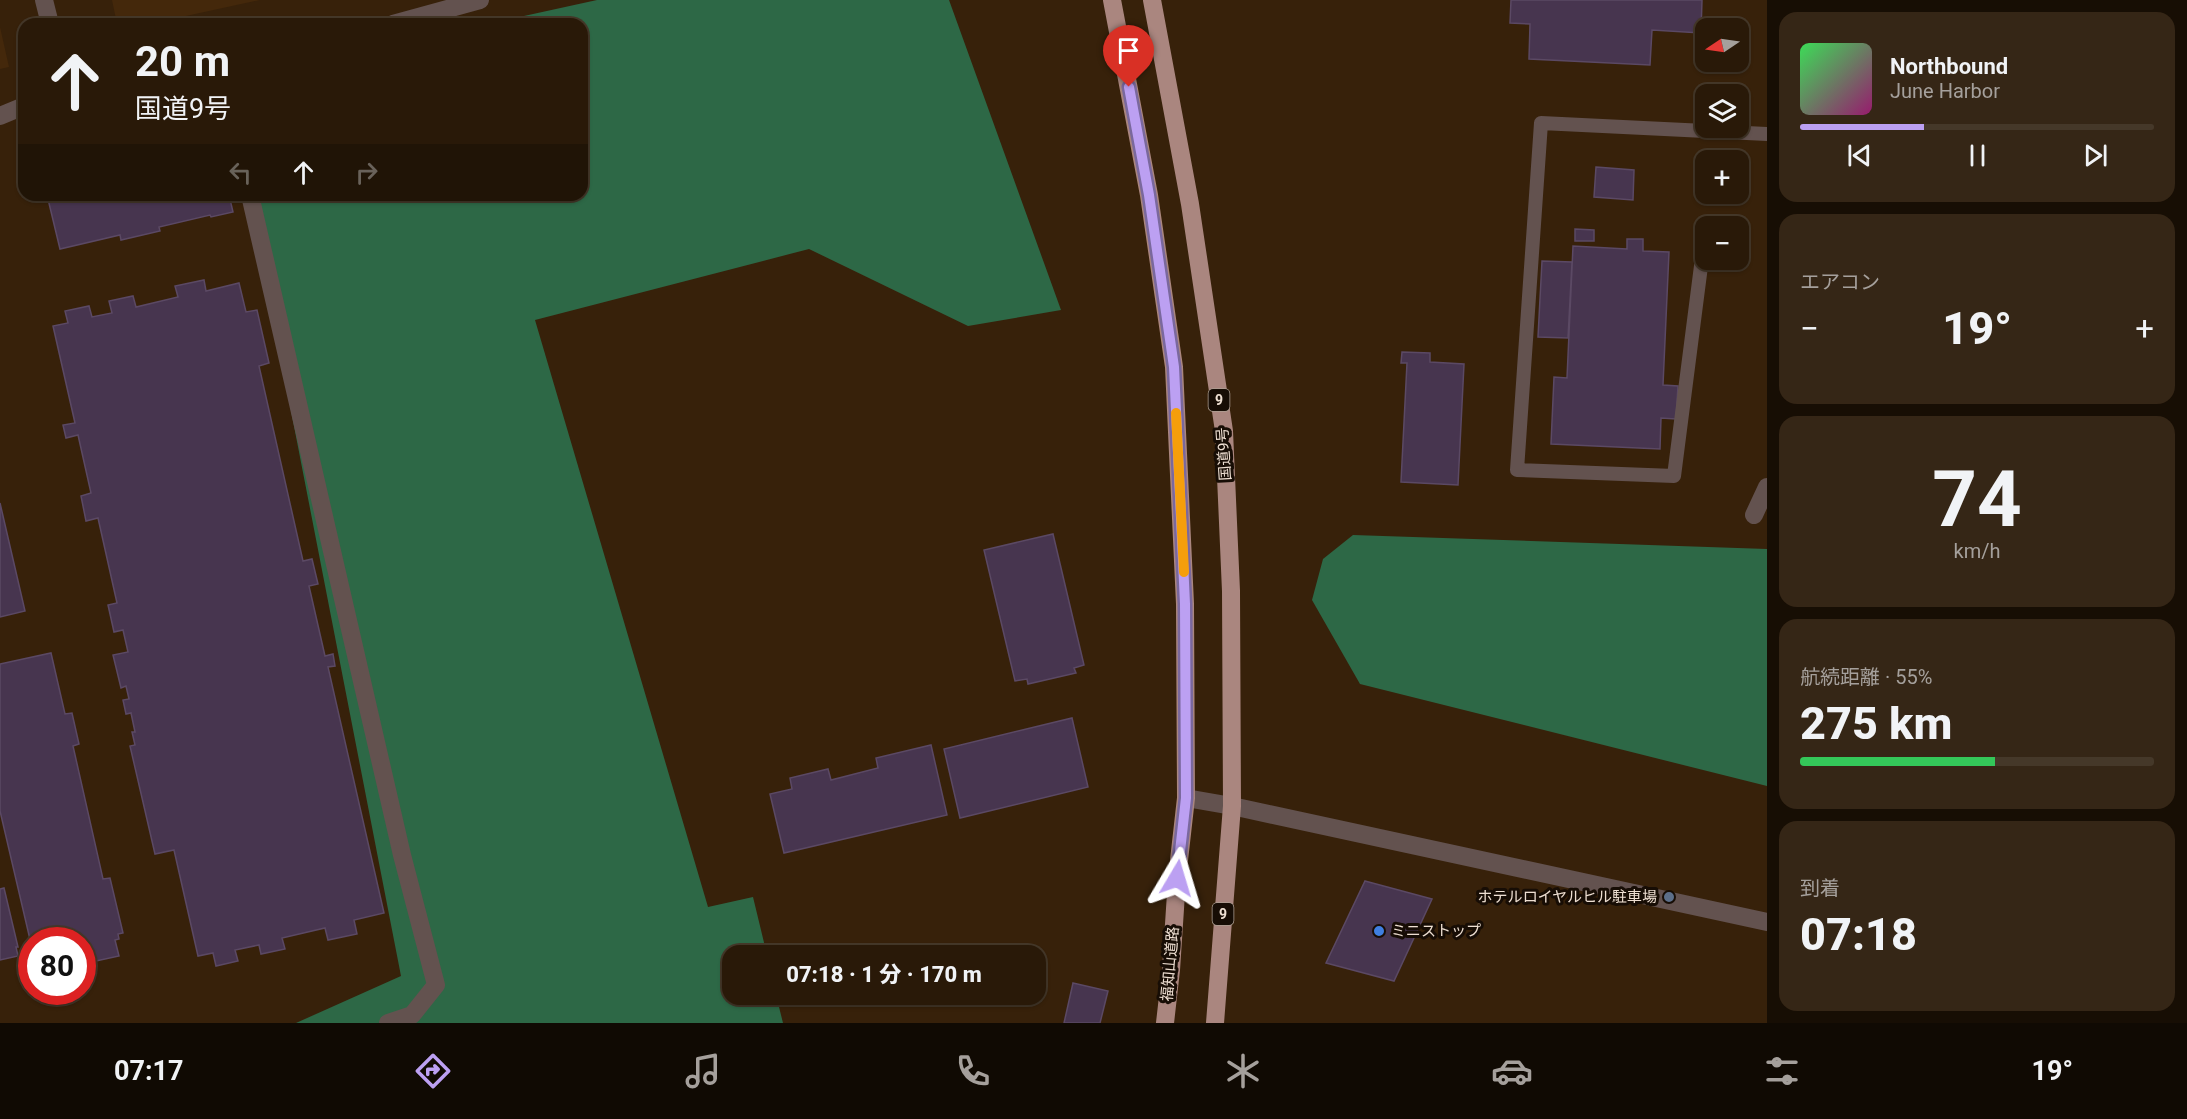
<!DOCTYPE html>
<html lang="ja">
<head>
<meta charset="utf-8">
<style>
  body { margin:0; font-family:Roboto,"Noto Sans JP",sans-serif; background:#352616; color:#f1f3f6; height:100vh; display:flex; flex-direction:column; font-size:22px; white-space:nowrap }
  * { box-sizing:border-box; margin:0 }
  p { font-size:20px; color:#a5a09c }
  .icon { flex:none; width:33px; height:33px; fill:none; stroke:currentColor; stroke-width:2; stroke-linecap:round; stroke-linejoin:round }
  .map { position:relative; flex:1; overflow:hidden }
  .details { display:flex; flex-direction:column; gap:12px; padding:12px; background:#170e04; width:420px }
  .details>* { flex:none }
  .top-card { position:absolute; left:18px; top:18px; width:570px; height:183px; border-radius:18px; box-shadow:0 2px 4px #0004,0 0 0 2px #453829; background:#291908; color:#f1f3f6; overflow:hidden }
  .needle { width:39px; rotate:257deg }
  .fabs { position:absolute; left:1695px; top:18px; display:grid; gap:12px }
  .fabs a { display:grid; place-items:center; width:54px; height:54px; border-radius:12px; background:#291908; box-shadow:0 2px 4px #0004,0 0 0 2px #453829; font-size:30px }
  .speed { position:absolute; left:18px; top:927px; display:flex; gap:12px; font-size:30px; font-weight:700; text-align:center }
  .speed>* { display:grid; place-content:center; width:78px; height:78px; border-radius:50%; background:#291908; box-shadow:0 2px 4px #0004,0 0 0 2px #453829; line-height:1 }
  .speed .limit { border:9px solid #d22; background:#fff; color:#111 }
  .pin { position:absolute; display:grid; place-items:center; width:51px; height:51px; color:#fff; margin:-62px -26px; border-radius:50% 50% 50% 0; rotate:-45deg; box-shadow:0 0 6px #0007 }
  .pin .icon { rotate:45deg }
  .me { position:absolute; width:66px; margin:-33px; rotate:7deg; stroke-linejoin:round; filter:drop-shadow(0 0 4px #0008) }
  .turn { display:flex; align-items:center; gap:21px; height:126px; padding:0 18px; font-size:27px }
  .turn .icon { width:78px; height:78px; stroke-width:2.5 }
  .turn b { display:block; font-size:42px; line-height:51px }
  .lanes { display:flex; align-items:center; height:57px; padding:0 18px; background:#0003; justify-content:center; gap:30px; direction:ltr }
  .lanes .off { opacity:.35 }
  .big { font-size:45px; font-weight:800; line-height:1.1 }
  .details .tile { flex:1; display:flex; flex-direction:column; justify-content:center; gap:9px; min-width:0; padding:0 21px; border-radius:18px; background:#352616 }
  .details .dial { align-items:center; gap:0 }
  .dial b { font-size:78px; line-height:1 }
  .song { display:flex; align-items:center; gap:18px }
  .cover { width:72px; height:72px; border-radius:9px; background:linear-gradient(135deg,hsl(130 70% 55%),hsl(320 70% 35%)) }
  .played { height:6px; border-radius:3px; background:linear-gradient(90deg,#bca0f2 35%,#453829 35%) }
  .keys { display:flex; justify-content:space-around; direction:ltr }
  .heat { display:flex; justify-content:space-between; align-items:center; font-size:33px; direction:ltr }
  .charge { height:9px; border-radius:4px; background:linear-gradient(90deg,#34c759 55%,#453829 0) }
  .trip { position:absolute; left:722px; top:945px; width:324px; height:60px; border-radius:18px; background:#291908; box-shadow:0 2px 4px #0004,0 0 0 2px #453829; font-weight:800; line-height:60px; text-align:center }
  .tab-bar { display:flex; height:96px; justify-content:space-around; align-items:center; background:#100a03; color:#a5a09c }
  .tab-bar .icon { width:42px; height:42px }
  .tab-bar .selected { color:#bca0f2 }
  .tab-bar b { font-size:27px; color:#f1f3f6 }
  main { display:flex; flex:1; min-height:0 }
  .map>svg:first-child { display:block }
  .built { fill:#44280b }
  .forest { fill:#2d6846 }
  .building { fill:#47354f; stroke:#5b4964; stroke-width:1.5 }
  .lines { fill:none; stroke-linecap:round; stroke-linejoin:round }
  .service { stroke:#63524f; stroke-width:14 }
  .minor { stroke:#63524f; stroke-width:18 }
  .tertiary { stroke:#63524f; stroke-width:18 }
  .trunk { stroke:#aa867f; stroke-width:18 }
  .route-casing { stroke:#7a689d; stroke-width:15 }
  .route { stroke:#bca0f2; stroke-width:10 }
  .slow { stroke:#f59e0b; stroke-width:10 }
  .service-dot { fill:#5c6f8a; stroke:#170d05; stroke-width:2 }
  .shop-dot { fill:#3f7fe0; stroke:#170d05; stroke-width:2 }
  .labels { text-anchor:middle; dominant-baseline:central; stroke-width:6; stroke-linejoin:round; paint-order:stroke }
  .shield { fill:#170d05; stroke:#aea094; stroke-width:1.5 }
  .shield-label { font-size:14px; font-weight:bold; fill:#eedfd2 }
  .street-label { font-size:15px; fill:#eedfd2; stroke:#170d05 }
  .poi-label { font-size:15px; fill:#eedfd2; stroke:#170d05; text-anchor:end }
</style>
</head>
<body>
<main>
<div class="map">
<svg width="1767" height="1023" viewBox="0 0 1767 1023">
  <rect width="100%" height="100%" fill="#37210a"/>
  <path class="built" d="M112,0H260L149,24H117Z
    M0,27L9,67L0,69Z"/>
  <path class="forest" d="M597,0H949L1061,310L968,326L809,249L535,320L708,907L753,897L767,955L732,956V994L776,995L783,1023H296L401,976L249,195H582V24H487Z
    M1353,535L1767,549V786L1360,684L1312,600L1323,559Z"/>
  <path class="building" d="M1511,0H1702L1701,33L1652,30L1650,65L1529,59L1530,24L1510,23Z
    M1596,167L1634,170L1633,200L1594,197Z
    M47,195H229L233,212L211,217L210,215L159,227L160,231L121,240L120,235L60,249Z
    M1575,229L1594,230V241H1575Z
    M1627,239H1643V251L1669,252L1663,385L1678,386L1676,419L1661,418L1660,449L1551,444L1554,377L1567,378L1573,246L1627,249Z
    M1542,261L1572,262L1568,338L1538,337Z
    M204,280L206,291L239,283L246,312L257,310L269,363L259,366L303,561L312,559L318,584L309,586L325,656L333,654L335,666L328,667L384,913L354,920L357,934L328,940L325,928L282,938L285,949L261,954L259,945L235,950L238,961L216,966L213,953L198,956L174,850L155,854L130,746L135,745L132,732H135L131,713L126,714L123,700L129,699L126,686L121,688L113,655L128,652L123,630L114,632L108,605L117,603L98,518L86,521L81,496L91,493L78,435L66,438L63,425L75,423L53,326L68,323L65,311L89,306L92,317L112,313L109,301L133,296L136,307L178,297L175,286Z
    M1402,352L1430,353V362L1464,364L1458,485L1401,482L1407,363H1401Z
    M0,503L25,611L0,617Z
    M1053,534L1084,665L1074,668L1076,673L1028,684L1027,679L1015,681L984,550Z
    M51,653L65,714L72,713L79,744L73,746L103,879L110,878L123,933L118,934L119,939L115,940L119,956L82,964V940H32V948L0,811V664Z
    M1072,718L1088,787L960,818L944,749Z
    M931,745L947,815L784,853L770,794L792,789L790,778L828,769L831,780L878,768L876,758Z
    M1365,881L1432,899L1394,981L1326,963Z
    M4,888L18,947H16L18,956L0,960V889Z
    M1073,983L1108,991L1100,1023H1064Z"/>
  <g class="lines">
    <path class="service" d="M1701,266L1674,476L1517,470L1541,123L1767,134"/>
    <path class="minor" d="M393,24L480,0
      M250,195L402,855L436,985L412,1015L388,1023
      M1186,798L1232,806L1767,922"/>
    <path class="tertiary" d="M44,0L50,24
      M0,116L24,106
      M1754,515L1767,487"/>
    <path class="trunk" d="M1112,0L1149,195L1174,367L1185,604L1186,798L1177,878L1171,970L1165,1023
      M1152,0L1190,204L1224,431L1231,591L1232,806L1215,1023"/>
  </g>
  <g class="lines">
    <g class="route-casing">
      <path id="route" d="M1129,87L1149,195L1174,367L1185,604L1186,798L1177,878"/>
    </g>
    <use href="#route" class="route"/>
    <path class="slow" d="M1176,413L1184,572"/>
  </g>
  <circle class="service-dot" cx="1669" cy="897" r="6"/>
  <circle class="shop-dot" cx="1379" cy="931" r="6"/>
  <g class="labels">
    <g class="shield">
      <rect x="1208.5" y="389" width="21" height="22" rx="4.5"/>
      <rect x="1212.5" y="903" width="21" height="22" rx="4.5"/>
    </g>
    <g class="shield-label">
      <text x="1219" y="400">9</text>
      <text x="1223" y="914">9</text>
    </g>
    <g class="street-label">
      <text transform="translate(1224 454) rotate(-94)">国道9号</text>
      <text transform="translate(1170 964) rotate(-85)">福知山道路</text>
    </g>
    <g class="poi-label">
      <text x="1657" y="897">ホテルロイヤルヒル駐車場</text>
      <text x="1391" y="931" text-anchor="start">ミニストップ</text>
    </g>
  </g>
</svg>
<div class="fabs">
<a><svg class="needle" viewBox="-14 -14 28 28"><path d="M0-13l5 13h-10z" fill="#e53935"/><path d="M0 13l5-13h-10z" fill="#a5a09c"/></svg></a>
<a><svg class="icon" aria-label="layers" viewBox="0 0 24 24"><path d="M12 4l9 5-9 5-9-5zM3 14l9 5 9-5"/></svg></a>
<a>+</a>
<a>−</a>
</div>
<div class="speed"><div class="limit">80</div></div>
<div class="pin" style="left:1129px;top:87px;background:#d93025"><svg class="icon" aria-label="arrive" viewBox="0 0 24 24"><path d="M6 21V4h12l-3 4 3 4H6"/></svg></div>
<svg class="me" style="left:1177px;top:878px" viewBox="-20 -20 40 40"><path d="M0-17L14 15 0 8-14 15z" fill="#bca0f2" stroke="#fff" stroke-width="4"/></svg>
<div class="trip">07:18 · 1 分 · 170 m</div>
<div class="top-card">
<div class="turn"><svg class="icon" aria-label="ahead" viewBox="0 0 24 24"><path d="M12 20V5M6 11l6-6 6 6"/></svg><div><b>20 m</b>国道9号</div></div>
<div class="lanes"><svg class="icon off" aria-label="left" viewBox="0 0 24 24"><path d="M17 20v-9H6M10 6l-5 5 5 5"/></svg><svg class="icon" aria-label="ahead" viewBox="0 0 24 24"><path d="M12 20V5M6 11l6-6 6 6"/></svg><svg class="icon off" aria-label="right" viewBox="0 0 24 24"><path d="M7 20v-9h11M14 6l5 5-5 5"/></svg></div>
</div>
</div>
<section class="details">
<div class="tile">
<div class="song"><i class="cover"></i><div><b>Northbound</b><p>June Harbor</p></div></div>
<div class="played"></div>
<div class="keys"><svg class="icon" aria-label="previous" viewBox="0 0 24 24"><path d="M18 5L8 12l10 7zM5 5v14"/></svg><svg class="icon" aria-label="pause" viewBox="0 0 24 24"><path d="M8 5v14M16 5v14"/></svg><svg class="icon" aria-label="next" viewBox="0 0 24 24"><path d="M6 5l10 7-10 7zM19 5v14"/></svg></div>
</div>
<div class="tile"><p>エアコン</p>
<div class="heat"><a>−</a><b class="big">19°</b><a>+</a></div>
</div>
<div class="tile dial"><b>74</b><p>km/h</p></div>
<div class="tile"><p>航続距離 · 55%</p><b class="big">275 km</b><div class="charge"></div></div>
<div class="tile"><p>到着</p><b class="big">07:18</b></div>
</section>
</main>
<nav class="tab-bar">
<b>07:17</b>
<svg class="icon selected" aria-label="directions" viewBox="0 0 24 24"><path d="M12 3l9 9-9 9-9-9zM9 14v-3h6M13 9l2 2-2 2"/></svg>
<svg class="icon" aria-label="music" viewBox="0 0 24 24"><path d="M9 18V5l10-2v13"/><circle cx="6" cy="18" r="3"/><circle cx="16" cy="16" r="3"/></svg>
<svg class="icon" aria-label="phone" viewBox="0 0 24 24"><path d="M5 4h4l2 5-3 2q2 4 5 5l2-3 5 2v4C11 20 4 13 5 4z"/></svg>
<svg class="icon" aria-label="climate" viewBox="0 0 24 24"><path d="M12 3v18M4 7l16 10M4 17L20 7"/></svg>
<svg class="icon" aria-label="car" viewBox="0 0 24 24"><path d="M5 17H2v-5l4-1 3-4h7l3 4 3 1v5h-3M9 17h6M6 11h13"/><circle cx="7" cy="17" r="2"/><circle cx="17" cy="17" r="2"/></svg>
<svg class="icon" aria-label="filters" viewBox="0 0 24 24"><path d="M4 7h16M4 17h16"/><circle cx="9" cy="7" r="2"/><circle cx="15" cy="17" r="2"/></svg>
<b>19°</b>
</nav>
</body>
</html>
